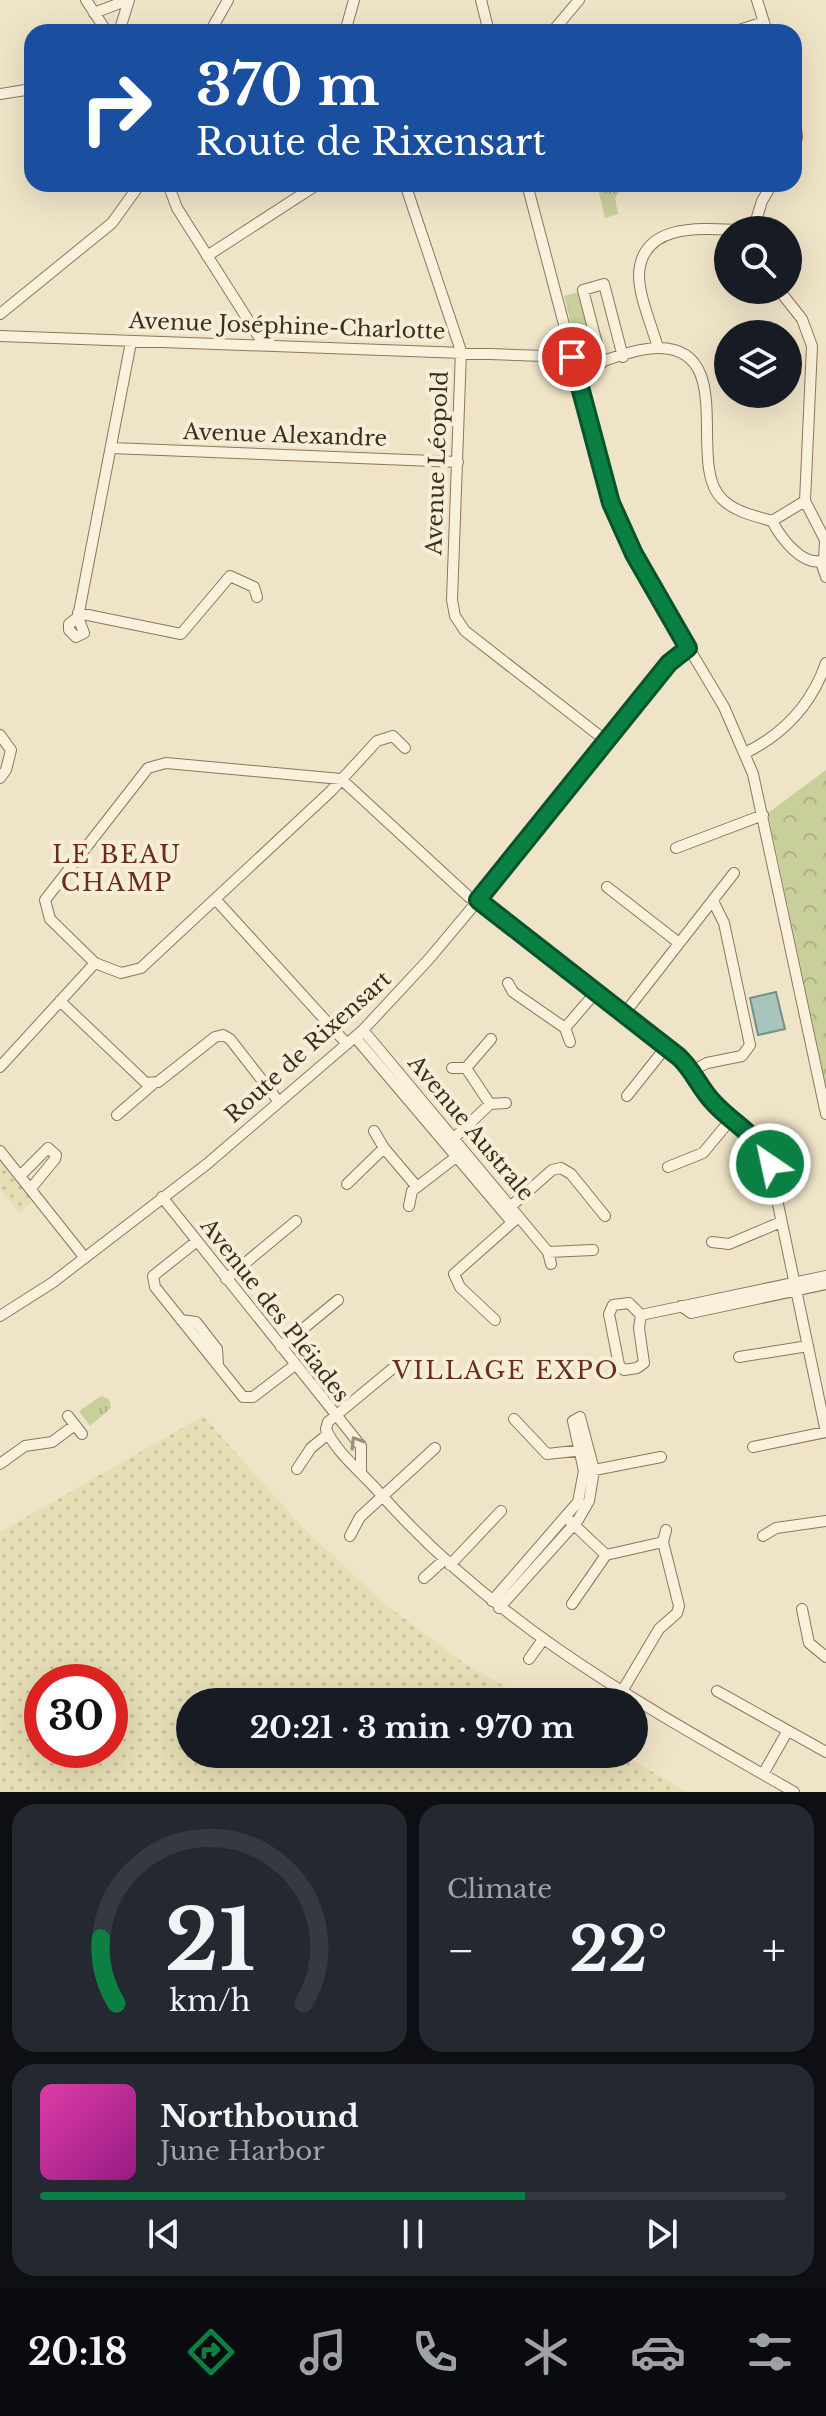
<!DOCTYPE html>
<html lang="en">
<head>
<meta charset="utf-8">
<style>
  body { margin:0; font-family:"Libre Baskerville",serif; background:#242831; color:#f1f3f6; height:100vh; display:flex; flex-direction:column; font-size:30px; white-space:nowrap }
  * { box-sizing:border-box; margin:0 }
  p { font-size:26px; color:#9ea1a6 }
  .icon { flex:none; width:44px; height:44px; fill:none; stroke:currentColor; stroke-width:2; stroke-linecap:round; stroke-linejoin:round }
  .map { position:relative; height:1792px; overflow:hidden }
  .drawer { display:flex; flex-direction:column; gap:12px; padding:12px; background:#0d0f14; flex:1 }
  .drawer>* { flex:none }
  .hud { position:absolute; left:24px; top:24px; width:778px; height:168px; border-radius:24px; box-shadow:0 8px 32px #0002; background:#1a4fa0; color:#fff; overflow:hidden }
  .tools { position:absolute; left:714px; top:216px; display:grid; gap:16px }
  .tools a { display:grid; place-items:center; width:88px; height:88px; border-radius:50%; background:#171b24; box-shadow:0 8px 32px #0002; font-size:40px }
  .speed { position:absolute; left:24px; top:1664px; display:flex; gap:16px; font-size:40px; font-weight:700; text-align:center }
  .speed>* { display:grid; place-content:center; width:104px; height:104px; border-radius:50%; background:#171b24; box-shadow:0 8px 32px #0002; line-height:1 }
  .speed .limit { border:12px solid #d22; background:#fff; color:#111 }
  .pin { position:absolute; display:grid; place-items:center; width:68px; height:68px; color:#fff; margin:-34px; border:4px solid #fff; border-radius:50%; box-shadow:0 2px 8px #0007 }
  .me { position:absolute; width:88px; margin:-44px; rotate:326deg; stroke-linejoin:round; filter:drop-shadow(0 0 6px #0008) }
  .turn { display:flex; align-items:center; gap:28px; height:168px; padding:0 40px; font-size:36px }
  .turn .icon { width:104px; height:104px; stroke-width:2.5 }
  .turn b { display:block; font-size:56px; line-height:68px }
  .big { font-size:60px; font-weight:700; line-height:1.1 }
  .drawer .widget { flex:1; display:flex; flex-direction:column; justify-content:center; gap:12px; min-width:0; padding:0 28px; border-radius:24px; background:#242831 }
  .drawer .dial { align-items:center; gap:0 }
  .dial svg { height:208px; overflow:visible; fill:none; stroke:#363941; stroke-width:7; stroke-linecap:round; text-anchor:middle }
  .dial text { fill:#f1f3f6; stroke:none }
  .song { display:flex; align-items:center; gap:24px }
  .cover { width:96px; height:96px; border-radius:12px; background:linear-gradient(135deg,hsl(320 70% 55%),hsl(310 70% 35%)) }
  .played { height:8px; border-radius:4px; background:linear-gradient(90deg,#0b8043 65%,#363941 65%) }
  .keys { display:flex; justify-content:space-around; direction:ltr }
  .heat { display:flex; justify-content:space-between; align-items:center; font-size:44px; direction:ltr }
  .drawer .tiles { flex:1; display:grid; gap:12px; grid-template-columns:1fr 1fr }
  .widget:last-child { grid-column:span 2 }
  .trip { position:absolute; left:176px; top:1688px; width:472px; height:80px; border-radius:40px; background:#171b24; box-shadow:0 8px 32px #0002; font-weight:700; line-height:80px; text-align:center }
  .menu { display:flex; height:128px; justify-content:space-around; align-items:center; background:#090b0e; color:#9ea1a6 }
  .menu .icon { width:56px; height:56px }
  .menu .on { color:#0b8043 }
  .menu b { font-size:36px; color:#f1f3f6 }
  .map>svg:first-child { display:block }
  .farmland { fill:url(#farmland-dots); fill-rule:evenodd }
  .grass { fill:url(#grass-tufts) }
  .forest { fill:url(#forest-crowns) }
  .water { fill:#a9c4bc; stroke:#6f938a; stroke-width:2 }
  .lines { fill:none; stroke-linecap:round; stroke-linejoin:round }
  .minor-casing { stroke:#8d765c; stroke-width:12 }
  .minor { stroke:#faf1dc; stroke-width:10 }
  .oneway { stroke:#9c907e }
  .route-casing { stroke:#07532c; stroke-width:20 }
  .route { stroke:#0b8043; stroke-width:14 }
  .labels { text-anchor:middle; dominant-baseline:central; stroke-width:8; stroke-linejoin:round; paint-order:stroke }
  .street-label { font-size:22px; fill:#3d2e20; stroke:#f7eed8 }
  .neighbourhood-label { font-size:24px; letter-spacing:2px; fill:#6b2e1e; stroke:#f7eed8 }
</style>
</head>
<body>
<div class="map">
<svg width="826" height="1792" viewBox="0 0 826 1792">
  <defs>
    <pattern id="farmland-dots" width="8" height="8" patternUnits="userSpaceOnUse" patternTransform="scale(2)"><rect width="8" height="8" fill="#e6deb5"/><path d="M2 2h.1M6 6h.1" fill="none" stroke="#c6bf9b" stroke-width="1.8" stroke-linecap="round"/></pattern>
    <pattern id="grass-tufts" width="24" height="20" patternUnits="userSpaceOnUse" patternTransform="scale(2)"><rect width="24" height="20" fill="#c9cf9b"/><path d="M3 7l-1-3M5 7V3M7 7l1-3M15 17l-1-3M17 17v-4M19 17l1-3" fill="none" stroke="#aeb285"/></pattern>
    <pattern id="forest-crowns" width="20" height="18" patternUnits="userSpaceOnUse" patternTransform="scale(2)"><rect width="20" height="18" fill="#c9cf9b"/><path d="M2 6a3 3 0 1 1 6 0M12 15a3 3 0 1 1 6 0" fill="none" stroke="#aeb285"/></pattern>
  </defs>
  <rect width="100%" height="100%" fill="#f0e4c8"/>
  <path class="farmland" d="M0,1154L37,1199L19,1213L0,1189Z
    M203,1416L302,1527L387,1606L464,1663L532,1702H190V1754H622L687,1792H0V1532ZM42,1682H110V1750H42Z"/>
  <path class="grass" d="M597,184H624L615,198L618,214L605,218Z
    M578,292L596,360L579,354L564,296Z
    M101,1396L109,1399L111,1408L90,1426L79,1411Z"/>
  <path class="forest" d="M826,770V1086L768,813Z"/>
  <path class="water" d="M776,992L785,1029L758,1035L750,998Z"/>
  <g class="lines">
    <g class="minor-casing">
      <path id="minor" d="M86,0L107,32
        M481,0L489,32
        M757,0L767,32
        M94,13L128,0
        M119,32L129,0
        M210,32L228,0
        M345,32L354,0
        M552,32L579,0
        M733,32L764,22
        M0,94L32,89
        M794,111L797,137L794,148
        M168,184L177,208L264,345
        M405,184L461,351L452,600L455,616L465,631L605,740
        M527,184L611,503L644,573L724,707L753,774L826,1114
        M753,230L762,201L772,184
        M207,256L318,184
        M779,290L802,319L812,346L805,501
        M0,314L112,223L140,184
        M0,336L572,357
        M658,348C652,326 639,297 639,275C641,223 701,228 735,230
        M602,363L583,290L604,284L623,357
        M575,370C601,363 633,348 659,348C738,349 686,465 722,499C735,512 755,516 772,521
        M111,448L458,462
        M772,521C781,538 803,568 824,560L825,540L805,501
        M772,521L805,501
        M821,562L826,577
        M78,613L181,634L230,576L254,587L257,597
        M78,617L69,624V630L76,637L84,633L78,617L131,342
        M0,735L11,750L6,770L0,778
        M745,753C784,734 812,703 826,663
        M676,848L763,815
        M607,887L679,943
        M216,900L347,1044
        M95,963L121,973L141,968L331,791L377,741L393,736L405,748
        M508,983L513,992L565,1028L596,992
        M60,1001L146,1083L158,1082L215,1037L223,1035L230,1039L279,1102
        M624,1014L734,873
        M565,1028L570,1042
        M363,1030L548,1252L593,1250
        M355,1037L511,1221
        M0,1067L95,963L50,919L45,900L148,768L166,763L341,779L469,897L499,915L679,1057C695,1071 701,1089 714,1104C736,1127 763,1137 771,1171L826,1432
        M452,1068H466
        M693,1070L707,1063L742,1056L750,1045L724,923L713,901
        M627,1096L666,1047
        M490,1104L466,1068L491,1039
        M117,1115L152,1085
        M374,1131L384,1148
        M451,1141L490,1104L506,1103
        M0,1151L85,1258
        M668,1167L703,1153L732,1118
        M20,1176L48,1148L56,1155L55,1159L32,1187
        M347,1184L384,1148L417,1187L460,1154
        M162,1197L361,1446V1472
        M409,1206L412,1191L417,1187
        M508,1209L552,1170L561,1168L571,1174L605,1216
        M197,1241L153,1276L155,1287L243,1397H253L295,1365
        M712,1242L729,1244L781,1222
        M548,1252L551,1264
        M226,1279L296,1221
        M681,1306L691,1313L826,1284
        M641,1315L639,1328L644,1363L637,1368L624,1370L619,1365L609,1314L613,1305L629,1303L641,1315L826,1276
        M0,1316L52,1283L207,1164L363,1030L429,959L527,842L541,819L669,663L688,648
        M181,1320L196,1322L217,1349L218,1365
        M495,1320L460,1287L454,1274L515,1220
        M281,1347L338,1300
        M739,1357L808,1346
        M392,1369L328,1422L326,1429C335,1451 361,1472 377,1490C497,1627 639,1703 794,1792
        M68,1416L82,1434
        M514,1419L547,1454L584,1450
        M753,1447L826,1432
        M0,1464L25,1446L52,1442L75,1425
        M297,1469L311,1448L328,1434
        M589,1471L661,1457
        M570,1521L606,1555
        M350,1536L360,1517L435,1448
        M763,1536L776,1528L826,1521
        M663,1542L666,1530
        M606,1555L663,1542L679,1606L677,1613L659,1629L621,1693
        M450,1565L501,1511
        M424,1578L444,1560
        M492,1601L578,1502L584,1471L573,1421L580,1417L594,1470L589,1501L578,1520L499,1608
        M572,1604L606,1555
        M802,1609L809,1643L826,1657
        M529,1659L542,1641
        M717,1691L826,1752
        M763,1774L787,1732"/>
    </g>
    <use href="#minor" class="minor"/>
  </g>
  <defs><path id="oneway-chevron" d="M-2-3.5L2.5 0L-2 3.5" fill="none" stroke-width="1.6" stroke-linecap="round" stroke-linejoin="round" transform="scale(2)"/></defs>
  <use class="oneway" href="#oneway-chevron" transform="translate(356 1442) rotate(-122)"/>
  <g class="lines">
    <g class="route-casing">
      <path id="route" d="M572,357L611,503L634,554L688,648L669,663L478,900L679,1057C694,1071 700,1089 714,1103C734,1125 758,1134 770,1164"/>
    </g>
    <use href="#route" class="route"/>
  </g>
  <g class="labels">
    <g class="street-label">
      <text transform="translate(287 326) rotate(2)">Avenue Joséphine-Charlotte</text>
      <text transform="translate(285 435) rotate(2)">Avenue Alexandre</text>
      <text transform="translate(437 463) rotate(-88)">Avenue Léopold</text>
      <text transform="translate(308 1047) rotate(-42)">Route de Rixensart</text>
      <text transform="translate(471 1128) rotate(50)">Avenue Australe</text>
      <text transform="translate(275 1310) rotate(52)">Avenue des Pléiades</text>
    </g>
    <g class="neighbourhood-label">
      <text x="117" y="854">LE BEAU<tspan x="117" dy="28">CHAMP</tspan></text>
      <text x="506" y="1370">VILLAGE EXPO</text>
    </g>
  </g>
</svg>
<div class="tools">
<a><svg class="icon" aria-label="search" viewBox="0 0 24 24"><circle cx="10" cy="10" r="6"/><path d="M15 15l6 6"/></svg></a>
<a><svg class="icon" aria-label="layers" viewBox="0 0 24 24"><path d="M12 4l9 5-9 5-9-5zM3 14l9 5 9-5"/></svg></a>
</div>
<div class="speed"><div class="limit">30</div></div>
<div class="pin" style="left:572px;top:357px;background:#d93025"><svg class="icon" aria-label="arrive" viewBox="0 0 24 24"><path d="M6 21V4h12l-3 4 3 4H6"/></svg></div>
<svg class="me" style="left:770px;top:1164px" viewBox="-20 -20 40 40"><circle r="17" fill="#0b8043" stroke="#fff" stroke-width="3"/><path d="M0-11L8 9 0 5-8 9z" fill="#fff"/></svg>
<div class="trip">20:21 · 3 min · 970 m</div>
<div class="hud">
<div class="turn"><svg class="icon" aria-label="right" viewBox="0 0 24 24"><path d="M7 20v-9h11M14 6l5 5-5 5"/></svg><div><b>370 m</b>Route de Rixensart</div></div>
</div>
</div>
<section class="drawer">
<div class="tiles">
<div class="widget dial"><svg viewBox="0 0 100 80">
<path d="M14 69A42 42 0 1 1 86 69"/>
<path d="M14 69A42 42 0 0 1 8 44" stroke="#0b8043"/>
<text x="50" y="56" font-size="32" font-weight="700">21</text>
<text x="50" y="72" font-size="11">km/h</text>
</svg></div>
<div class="widget"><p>Climate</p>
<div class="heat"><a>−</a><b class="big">22°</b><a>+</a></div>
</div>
<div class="widget">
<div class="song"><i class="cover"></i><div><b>Northbound</b><p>June Harbor</p></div></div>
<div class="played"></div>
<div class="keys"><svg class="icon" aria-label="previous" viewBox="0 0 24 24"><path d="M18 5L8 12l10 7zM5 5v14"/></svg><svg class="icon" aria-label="pause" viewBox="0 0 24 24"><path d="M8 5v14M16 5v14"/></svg><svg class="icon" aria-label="next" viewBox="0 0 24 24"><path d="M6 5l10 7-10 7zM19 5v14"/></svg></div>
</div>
</div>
</section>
<nav class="menu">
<b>20:18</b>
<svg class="icon on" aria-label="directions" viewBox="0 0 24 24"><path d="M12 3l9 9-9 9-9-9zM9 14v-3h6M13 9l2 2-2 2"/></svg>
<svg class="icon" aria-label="music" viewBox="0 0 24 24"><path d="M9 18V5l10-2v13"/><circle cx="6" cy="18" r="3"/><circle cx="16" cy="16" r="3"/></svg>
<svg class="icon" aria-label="phone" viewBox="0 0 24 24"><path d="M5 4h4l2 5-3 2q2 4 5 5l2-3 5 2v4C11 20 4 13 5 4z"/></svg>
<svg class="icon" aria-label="climate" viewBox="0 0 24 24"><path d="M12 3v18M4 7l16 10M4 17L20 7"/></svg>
<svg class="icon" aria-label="car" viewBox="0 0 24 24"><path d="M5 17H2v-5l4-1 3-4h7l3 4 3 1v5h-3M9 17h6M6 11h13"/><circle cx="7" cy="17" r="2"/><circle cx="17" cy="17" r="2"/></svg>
<svg class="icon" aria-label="filters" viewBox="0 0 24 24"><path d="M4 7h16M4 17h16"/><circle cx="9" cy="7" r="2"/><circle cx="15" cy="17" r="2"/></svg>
</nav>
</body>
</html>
